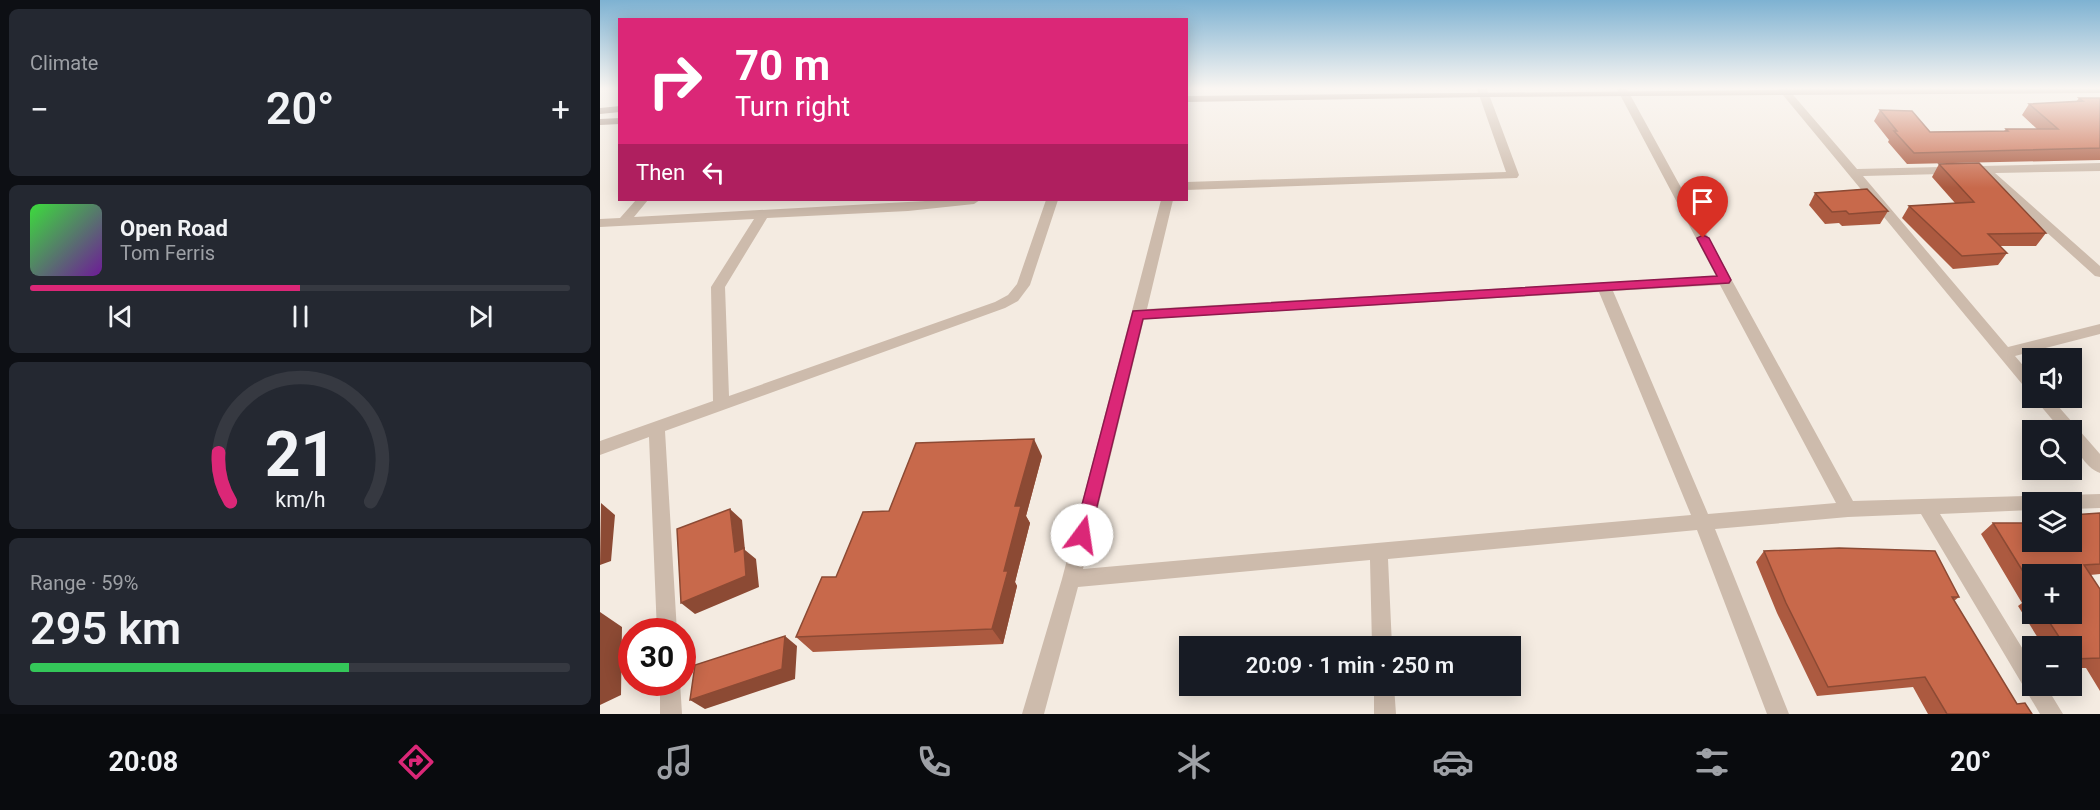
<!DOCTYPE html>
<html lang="en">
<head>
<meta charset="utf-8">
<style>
  body { margin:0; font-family:Roboto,sans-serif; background:#242831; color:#f1f3f6; height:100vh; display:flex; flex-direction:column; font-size:22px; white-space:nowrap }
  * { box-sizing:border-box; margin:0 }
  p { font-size:20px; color:#9ea1a6 }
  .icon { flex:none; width:33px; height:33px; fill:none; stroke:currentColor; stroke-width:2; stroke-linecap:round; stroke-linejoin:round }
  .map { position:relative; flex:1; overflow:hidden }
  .panel { display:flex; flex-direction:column; gap:9px; padding:9px; background:#0d0f14; width:600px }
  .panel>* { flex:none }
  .top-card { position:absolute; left:18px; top:18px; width:570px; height:183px; border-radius:0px; box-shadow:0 3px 15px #0003; background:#db2777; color:#fff; overflow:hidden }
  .tools { position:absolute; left:1422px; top:348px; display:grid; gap:12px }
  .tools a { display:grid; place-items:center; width:60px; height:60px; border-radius:0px; background:#171b24; box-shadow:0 3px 15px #0003; font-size:30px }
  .speed { position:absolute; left:18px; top:618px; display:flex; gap:12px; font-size:30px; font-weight:700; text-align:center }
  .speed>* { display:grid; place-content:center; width:78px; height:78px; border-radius:50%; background:#171b24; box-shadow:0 3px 15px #0003; line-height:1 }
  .speed .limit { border:9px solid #d22; background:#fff; color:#111 }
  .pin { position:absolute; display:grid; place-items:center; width:51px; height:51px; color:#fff; margin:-62px -26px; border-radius:50% 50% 50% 0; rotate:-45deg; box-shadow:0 0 6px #0007 }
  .pin .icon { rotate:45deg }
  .me { position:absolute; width:66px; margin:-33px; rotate:14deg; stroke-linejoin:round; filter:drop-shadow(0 0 4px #0008) }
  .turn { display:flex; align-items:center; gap:21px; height:126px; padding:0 18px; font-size:27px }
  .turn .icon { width:78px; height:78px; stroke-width:2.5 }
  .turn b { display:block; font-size:42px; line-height:51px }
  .then { display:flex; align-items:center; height:57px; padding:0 18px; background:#0003; gap:12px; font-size:22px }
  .big { font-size:45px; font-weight:600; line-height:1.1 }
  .panel .tile { flex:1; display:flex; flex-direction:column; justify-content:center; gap:9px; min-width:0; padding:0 21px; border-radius:9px; background:#242831 }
  .panel .dial { align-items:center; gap:0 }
  .dial svg { height:156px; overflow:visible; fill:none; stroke:#363941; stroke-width:7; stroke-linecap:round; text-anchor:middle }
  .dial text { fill:#f1f3f6; stroke:none }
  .song { display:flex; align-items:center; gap:18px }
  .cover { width:72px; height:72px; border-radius:9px; background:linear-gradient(135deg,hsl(120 70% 55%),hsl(280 70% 35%)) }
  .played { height:6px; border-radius:3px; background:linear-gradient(90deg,#db2777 50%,#363941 50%) }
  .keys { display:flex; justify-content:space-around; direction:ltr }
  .heat { display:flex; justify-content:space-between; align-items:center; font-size:33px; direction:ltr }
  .charge { height:9px; border-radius:4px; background:linear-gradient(90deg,#34c759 59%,#363941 0) }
  .trip { position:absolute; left:579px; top:636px; width:342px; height:60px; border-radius:0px; background:#171b24; box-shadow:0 3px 15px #0003; font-weight:600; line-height:60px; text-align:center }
  .tabs { display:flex; height:96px; justify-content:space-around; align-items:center; background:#090b0e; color:#9ea1a6 }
  .tabs .icon { width:42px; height:42px }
  .tabs .active { color:#db2777 }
  .tabs b { font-size:27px; color:#f1f3f6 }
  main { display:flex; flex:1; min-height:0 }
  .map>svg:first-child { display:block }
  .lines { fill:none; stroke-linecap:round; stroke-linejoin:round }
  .street { fill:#cdbbac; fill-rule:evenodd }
  .secondary { fill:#a18a7d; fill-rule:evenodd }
  .wall { fill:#ac5a40; fill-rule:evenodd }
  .shaded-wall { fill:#8c4a34 }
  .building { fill:#c8694b; stroke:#8c4a34; stroke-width:1.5 }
  .route { fill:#db2777; stroke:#8e194d; stroke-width:1.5 }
</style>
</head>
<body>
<main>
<section class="panel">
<div class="tile"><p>Climate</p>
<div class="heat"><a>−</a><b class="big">20°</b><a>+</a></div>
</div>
<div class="tile">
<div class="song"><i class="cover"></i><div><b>Open Road</b><p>Tom Ferris</p></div></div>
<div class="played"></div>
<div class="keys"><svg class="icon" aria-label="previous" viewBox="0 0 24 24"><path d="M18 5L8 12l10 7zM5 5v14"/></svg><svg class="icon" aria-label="pause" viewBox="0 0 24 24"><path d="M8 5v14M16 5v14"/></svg><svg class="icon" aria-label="next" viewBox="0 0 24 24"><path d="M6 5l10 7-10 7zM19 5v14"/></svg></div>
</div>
<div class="tile dial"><svg viewBox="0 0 100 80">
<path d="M14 69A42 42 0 1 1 86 69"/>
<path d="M14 69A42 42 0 0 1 8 44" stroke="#db2777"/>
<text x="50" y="56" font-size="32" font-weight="700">21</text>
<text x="50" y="72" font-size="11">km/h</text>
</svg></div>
<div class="tile"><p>Range · 59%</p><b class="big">295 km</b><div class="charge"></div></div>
</section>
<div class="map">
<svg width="1500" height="714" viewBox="0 0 1500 714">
  <rect width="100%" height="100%" fill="#f4ebe1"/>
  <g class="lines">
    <path class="street" d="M877,89H887L919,175L917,178L586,190V182L906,172Z
      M1017,89H1027L1253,501L1500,494V508L1472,509V502H1432V510L1340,514L1432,664V686H1446L1463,714H1440L1321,514L1248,517L1115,529L1189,714H1167L1097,530L788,559L792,646H772L770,560L478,587L444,714H422L462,579L561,200H573L547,309L1116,276ZM1120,285L1236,503L1108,514L1013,291ZM999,292L1091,515L483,569L544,319Z
      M1178,89H1188L1257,169L1500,163V171L1395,173L1500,266V277L1495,276L1381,173L1263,176L1408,347L1500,324V334L1415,356L1432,376V392L1427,390Z
      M36,200H48L34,217L344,200H380L374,204L308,211L167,218L125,287L129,396L395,302L408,295L417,284L446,200H458L430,285L418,301L405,308L65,431L77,632H57L49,437L0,455V441L113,401L111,287L154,219L0,227V219L20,218Z
      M1434,398H1451L1500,454V473C1485,468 1472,445 1472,430H1461Z
      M60,682H80L82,714H60Z
      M774,686H794L796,714H774Z"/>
    <path class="secondary" d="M1242,89H1500V93L883,97L586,102V96Z
      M20,106V112L0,114V108Z
      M20,118V124L0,125V119Z"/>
  </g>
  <path class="wall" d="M1479,98H1500V160L1307,164L1288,142L1289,140L1274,121L1280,110L1330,132L1404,131L1406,129H1437L1422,115L1429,104L1476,102Z
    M1339,164L1446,233L1436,246H1400L1407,253L1398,265L1353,269L1302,218L1309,206L1355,203L1332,177Z
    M1215,193L1288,211L1280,224L1242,226L1239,223L1225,224L1209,205Z
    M442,456L426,516L430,523L415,582L417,586L403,644L213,652L196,637L289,511Z
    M1500,513V574L1490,575L1500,589V691L1486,668H1472V646H1443L1418,606L1422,603L1381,534L1393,523L1432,542ZM1432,574L1472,614H1432Z
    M1164,551L1359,597L1354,601L1417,704L1432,714H1328L1313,687L1217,696L1177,613L1156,562Z"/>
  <path class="shaded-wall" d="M434,439L442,456L426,516L430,523L415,582L417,586L403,644L392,629L415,506Z
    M1,503L15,515L11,561L0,565Z
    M130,509L142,520L145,550L156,559L159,587L95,614L81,603L135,552Z
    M0,612L22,627L21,695L0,705Z
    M185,636L197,646L195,679L105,709L90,700Z"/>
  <path class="building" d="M1479,98H1500V148L1314,153L1294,131H1297L1280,110L1312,111L1330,132L1408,131L1406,129H1458L1429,104L1483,101Z
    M1379,163L1446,233L1388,234L1407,253L1362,256L1309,206L1374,202L1339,164Z
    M1267,189L1288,211L1249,214L1246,211L1232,212L1215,193Z
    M434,439L415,506H421L404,571H408L392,629L196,637L222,577H236L263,512L289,511L316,443Z
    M130,509L135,552L144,548L146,576L81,603L77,529Z
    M1500,513V564L1484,565L1500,589V658L1473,659L1472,657V646H1465L1444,614H1472V574H1432V586L1393,523H1432V542H1472V515Z
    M1239,548L1335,551L1359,597H1352L1417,704L1425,703L1432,714H1347L1325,677L1228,687L1186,603L1164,551Z
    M185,636L182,669L90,700L95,665Z"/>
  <linearGradient id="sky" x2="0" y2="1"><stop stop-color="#7eb2d2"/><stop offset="0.47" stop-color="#faf6f2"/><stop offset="1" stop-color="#faf6f2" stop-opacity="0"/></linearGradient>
  <rect width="1500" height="188" fill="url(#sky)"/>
  <path class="route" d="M1103,235L1109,238L1131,280L1129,283L543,319L490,535L488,540L482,542L476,540L474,535L533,311L1117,276L1097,238Z"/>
</svg>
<div class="tools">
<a><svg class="icon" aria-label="sound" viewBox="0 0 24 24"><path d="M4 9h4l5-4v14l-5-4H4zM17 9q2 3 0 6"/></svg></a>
<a><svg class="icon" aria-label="search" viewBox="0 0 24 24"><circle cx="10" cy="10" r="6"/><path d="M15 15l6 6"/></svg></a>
<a><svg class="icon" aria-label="layers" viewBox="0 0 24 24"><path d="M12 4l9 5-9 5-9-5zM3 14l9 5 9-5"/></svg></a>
<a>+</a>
<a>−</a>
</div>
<div class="speed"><div class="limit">30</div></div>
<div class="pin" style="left:1103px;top:238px;background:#d93025"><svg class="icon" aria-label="arrive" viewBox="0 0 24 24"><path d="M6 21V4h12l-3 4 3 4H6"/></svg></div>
<svg class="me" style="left:482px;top:535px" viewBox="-20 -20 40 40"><circle r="19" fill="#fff"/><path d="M0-13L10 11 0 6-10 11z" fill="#db2777"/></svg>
<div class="trip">20:09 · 1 min · 250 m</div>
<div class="top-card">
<div class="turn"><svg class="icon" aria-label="right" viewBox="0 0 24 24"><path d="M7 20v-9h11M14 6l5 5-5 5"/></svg><div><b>70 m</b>Turn right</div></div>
<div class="then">Then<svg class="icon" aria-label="left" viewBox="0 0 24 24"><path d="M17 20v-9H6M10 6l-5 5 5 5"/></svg></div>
</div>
</div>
</main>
<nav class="tabs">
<b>20:08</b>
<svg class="icon active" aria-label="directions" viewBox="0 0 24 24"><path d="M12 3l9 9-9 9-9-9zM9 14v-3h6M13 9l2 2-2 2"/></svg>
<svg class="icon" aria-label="music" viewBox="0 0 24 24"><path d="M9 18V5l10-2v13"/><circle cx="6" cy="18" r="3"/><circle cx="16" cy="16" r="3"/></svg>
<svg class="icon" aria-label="phone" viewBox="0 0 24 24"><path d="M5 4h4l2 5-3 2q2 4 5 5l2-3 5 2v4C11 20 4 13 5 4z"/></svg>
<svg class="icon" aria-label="climate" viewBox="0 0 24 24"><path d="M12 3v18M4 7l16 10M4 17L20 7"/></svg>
<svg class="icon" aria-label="car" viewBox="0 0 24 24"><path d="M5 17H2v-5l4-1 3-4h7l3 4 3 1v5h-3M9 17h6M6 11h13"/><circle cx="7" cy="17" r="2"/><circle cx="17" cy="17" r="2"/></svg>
<svg class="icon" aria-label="filters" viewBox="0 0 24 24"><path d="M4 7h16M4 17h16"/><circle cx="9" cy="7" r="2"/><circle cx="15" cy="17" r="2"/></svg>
<b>20°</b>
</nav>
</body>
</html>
